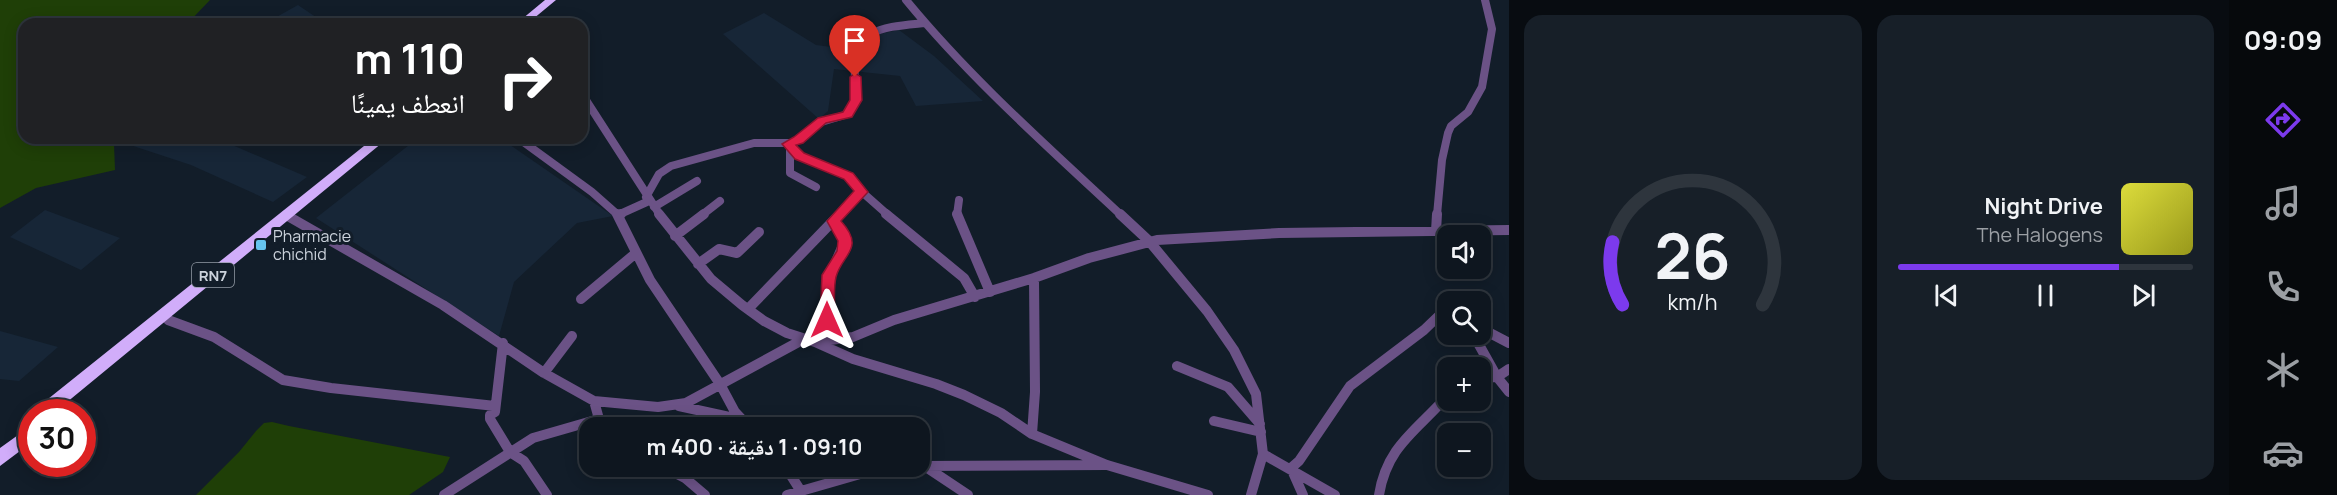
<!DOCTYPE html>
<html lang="ar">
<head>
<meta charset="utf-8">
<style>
  body { margin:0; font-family:Manrope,"Noto Naskh Arabic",sans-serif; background:#171f28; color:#f1f3f6; direction:rtl; height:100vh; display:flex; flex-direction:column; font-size:22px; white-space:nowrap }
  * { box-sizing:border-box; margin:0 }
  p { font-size:20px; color:#9b9fa4 }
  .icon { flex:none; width:33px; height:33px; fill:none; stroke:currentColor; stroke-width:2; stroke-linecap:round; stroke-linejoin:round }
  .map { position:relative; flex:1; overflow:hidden; direction:ltr }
  .details { display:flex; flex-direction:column; gap:15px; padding:15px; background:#080c11; width:720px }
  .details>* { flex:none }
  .banner { position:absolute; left:18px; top:18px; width:570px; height:126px; border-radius:18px; box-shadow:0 3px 15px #0003,0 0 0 2px #2e353d; direction:rtl; background:#202124; color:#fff; overflow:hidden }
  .controls { position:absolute; left:1437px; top:225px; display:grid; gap:12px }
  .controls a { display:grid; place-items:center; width:54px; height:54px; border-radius:12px; background:#0e161f; box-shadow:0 3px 15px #0003,0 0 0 2px #2e353d; font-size:30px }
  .speed { position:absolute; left:18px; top:399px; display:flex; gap:12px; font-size:30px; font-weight:700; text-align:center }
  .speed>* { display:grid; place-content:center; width:78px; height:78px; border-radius:50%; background:#0e161f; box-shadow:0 3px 15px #0003,0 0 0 2px #2e353d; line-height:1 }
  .speed .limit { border:9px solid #d22; background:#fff; color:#111 }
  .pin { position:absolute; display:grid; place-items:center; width:51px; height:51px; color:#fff; margin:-62px -26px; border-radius:50% 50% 50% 0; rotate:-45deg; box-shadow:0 0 6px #0007 }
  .pin .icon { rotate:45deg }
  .me { position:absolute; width:66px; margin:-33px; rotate:0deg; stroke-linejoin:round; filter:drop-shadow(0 0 4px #0008) }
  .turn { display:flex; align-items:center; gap:21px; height:126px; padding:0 24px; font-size:27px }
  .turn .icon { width:78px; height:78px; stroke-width:2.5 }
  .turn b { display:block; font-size:42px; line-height:51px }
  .details .widget { flex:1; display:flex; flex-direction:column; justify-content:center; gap:9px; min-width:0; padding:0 21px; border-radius:18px; background:#171f28 }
  .details .dial { align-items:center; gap:0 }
  .dial svg { height:156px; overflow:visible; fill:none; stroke:#2e353d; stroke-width:7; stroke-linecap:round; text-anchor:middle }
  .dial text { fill:#f1f3f6; stroke:none }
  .song { display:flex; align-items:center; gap:18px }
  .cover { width:72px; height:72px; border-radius:9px; background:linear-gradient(135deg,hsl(60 70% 55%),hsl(60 70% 35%)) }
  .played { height:6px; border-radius:3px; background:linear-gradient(90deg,#7c3aed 75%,#2e353d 75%) }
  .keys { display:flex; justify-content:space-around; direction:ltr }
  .details .tiles { flex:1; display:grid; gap:15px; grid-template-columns:repeat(2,1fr) }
  .trip { position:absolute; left:579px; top:417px; width:351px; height:60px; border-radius:18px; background:#0e161f; box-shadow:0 3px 15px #0003,0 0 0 2px #2e353d; font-weight:700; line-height:60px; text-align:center; direction:rtl }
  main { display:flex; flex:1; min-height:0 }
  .tabs { display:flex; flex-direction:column; width:108px; justify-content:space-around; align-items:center; background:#06090c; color:#9b9fa4 }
  .tabs .icon { width:42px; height:42px }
  .tabs .current { color:#7c3aed }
  .tabs b { font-size:27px; color:#f1f3f6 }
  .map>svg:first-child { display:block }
  .built { fill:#172637 }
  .green { fill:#1f3f07 }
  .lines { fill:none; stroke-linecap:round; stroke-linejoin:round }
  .minor-far1 { stroke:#6b5286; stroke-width:8 }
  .minor { stroke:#6b5286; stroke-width:10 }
  .highway { fill:#d1adfa; fill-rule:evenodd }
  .route { fill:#e11d48; stroke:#92132f; stroke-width:1.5 }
  .poi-dot { fill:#66c4ef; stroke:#121d29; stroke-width:2 }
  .labels { text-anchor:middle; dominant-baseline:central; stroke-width:6; stroke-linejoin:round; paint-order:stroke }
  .shield { fill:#121d29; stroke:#949ca6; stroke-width:1.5 }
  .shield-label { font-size:15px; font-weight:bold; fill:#cbd2db }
  .poi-label { font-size:16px; fill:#cbd2db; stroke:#121d29; text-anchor:start }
</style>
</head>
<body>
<main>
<nav class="tabs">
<b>09:09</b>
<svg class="icon current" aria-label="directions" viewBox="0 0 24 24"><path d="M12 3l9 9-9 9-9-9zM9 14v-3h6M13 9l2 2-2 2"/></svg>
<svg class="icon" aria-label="music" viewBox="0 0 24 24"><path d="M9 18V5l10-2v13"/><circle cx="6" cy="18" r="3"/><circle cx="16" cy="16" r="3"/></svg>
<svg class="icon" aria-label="phone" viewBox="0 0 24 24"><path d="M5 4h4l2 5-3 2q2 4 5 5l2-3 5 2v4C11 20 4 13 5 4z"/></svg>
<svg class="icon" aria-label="climate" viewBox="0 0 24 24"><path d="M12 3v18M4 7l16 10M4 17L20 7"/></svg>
<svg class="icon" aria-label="car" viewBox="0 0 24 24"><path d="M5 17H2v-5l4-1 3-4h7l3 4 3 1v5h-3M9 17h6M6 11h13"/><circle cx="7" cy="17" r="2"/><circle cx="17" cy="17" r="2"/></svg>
</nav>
<section class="details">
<div class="tiles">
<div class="widget">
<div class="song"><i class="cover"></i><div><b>Night Drive</b><p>The Halogens</p></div></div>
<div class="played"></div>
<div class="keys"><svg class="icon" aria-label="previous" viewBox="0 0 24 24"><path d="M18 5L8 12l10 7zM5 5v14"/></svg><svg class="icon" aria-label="pause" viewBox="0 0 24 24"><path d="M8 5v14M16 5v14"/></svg><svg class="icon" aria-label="next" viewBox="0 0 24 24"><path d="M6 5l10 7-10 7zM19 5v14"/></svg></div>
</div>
<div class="widget dial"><svg viewBox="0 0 100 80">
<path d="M14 69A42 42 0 1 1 86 69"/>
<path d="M14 69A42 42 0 0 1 9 37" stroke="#7c3aed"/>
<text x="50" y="56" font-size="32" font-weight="700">26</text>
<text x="50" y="72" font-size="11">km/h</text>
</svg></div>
</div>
</section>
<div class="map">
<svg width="1509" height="495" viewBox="0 0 1509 495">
  <rect width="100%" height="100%" fill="#121d29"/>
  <path class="built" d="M298,5L326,24H264Z
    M764,13L816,45L847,49L854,39L899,30L934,56L983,101L916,106L900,76L834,69L828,111L819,119L723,34Z
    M109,138H216L307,177L273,202L191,165Z
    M418,138H500L613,216L577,223L514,282L499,336L316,218Z
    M45,210L120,238L81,270L10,237Z
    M0,331L58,347L19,381L0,379Z"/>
  <path class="green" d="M0,0H210L187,24H24V138H83L114,144L115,170L36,188L0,208Z
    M272,422L289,426L450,457L443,472L409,495H196L239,452L256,431L264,423Z"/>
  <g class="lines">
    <path class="minor-far1" d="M906,0C971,79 1047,146 1121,215
      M582,94L660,215
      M518,138L592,192L618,215
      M788,144L800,156L852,178L862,192L888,215
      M790,148V173L816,187
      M646,197L659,174L671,166L754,143H794L818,123L848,114C856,103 856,91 855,77C851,27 885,27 925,23
      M654,207L697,181
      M618,215L649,201
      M702,215L720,201
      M839,215L862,192
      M957,215L959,200
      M1437,215L1442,160L1448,133L1451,126L1468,112L1482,87L1492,29L1485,0"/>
    <path class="minor" d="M617,214L650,280L720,384L735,412L750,428
      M659,214L711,279L742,305L764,321L787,333L815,342L853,337L894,320L1034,278L1089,258L1157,240L1279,233L1509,230
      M886,214L964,278L975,297
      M957,214L990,292
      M1120,214L1149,241L1207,311L1234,350L1256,394L1263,454L1251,495
      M286,215L443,305L544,373L594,401L658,407L686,403L804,339
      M618,215L621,214
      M1436,231L1437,214
      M675,236L704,214
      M698,264L719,249L737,253L759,232
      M581,299L636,253
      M748,309L833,221
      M168,320L214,337L283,380L331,388L495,406
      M1480,324L1488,332L1509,343
      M1473,334L1497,377L1509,392
      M831,341L826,308L827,282L844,243L840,230L833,221L840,214
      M815,342L853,359L936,384L964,395L1001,413L1032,434L1107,465L1208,495
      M503,343L495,412L490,415V419L510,452L524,461L547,495
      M1177,366L1228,387L1260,424
      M544,373L572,336
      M1480,378L1497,377L1509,369
      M594,401L599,419L608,428
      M679,406L743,420
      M1214,421L1261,432
      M1032,434L1035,392L1034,278
      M1263,454L1335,495
      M662,466L685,478L705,495
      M785,466L802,493
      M920,466L1106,465
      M926,467L968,495
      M444,495L533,438L599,419
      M787,495L888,466
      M1303,495L1291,468L1299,461L1350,386L1424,330L1448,307
      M1379,495C1387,445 1418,430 1448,395"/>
    <path class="highway" d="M545,0H556L527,24H516Z
      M374,138H388L55,412H36L38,407Z
      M32,425V442L0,466V448Z"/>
  </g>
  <path class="route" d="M855,73L861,77L862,100L852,117L826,123L803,143L796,145L804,153L853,173L868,192L841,221C866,249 842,254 836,277C833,290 835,307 835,320L832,324H822L820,320L822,275L837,251L838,241L827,221L854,191L844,179L795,159L782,144L794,137L818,118L843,112L850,100V77Z"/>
  <rect class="poi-dot" x="255" y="239" width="12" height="12" rx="3"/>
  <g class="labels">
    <rect class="shield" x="192" y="263" width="42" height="24" rx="4.5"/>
    <g class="shield-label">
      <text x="213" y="275">RN7</text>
    </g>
    <g class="poi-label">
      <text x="273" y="236">Pharmacie<tspan x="273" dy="18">chichid</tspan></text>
    </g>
  </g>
</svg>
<div class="controls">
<a><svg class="icon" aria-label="sound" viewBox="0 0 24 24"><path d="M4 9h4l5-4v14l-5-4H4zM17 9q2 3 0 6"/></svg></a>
<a><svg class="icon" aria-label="search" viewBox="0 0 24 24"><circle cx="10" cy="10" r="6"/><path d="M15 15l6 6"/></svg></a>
<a>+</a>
<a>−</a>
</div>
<div class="speed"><div class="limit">30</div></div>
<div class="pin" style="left:855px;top:77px;background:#d93025"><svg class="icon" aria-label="arrive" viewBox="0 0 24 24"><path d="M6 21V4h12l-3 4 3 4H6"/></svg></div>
<svg class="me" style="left:827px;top:320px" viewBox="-20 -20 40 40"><path d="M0-17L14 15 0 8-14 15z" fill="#e11d48" stroke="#fff" stroke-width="4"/></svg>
<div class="trip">09:10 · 1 دقيقة · 400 m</div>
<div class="banner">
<div class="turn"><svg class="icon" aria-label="right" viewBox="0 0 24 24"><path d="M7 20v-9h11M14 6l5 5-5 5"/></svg><div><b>110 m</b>انعطف يمينًا</div></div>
</div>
</div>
</main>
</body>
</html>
